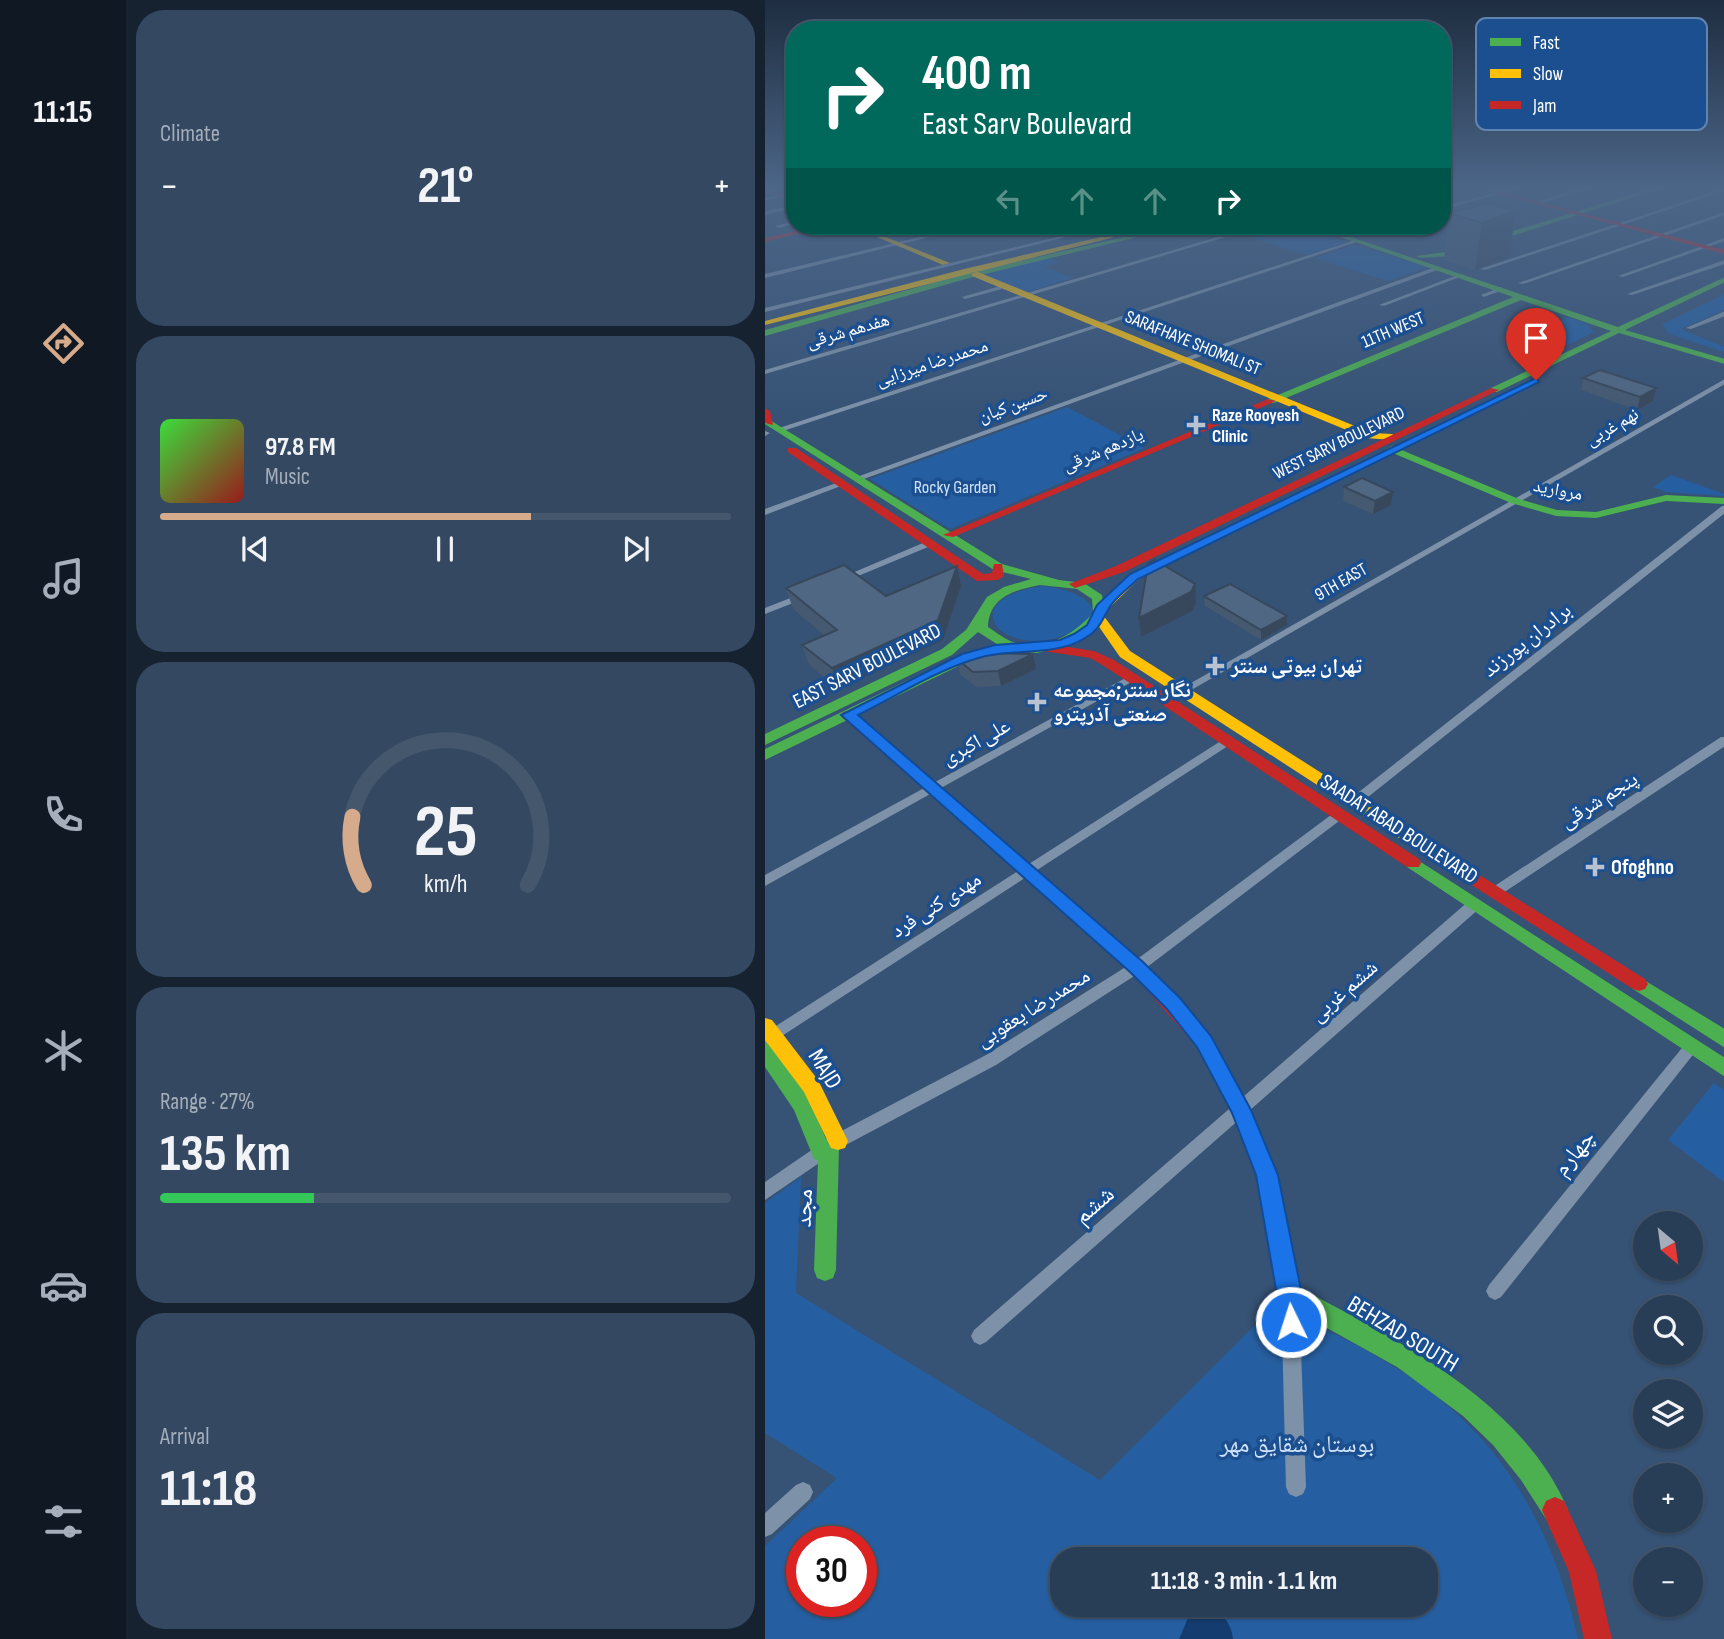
<!DOCTYPE html>
<html lang="en">
<head>
<meta charset="utf-8">
<style>
  body { margin:0; font-family:"Sofia Sans Condensed","Noto Naskh Arabic",sans-serif; background:#344961; color:#f1f3f6; height:100vh; display:flex; flex-direction:column; font-size:26px; white-space:nowrap }
  * { box-sizing:border-box; margin:0 }
  p { font-size:23px; color:#a5aeba }
  .icon { flex:none; width:38px; height:38px; fill:none; stroke:currentColor; stroke-width:2; stroke-linecap:round; stroke-linejoin:round }
  .map { position:relative; flex:1; overflow:hidden }
  .side { display:flex; flex-direction:column; gap:10px; padding:10px; background:#162230; width:639px }
  .side>* { flex:none }
  .banner { position:absolute; left:21px; top:21px; width:665px; height:214px; border-radius:28px; box-shadow:0 2px 5px #0004,0 0 0 2px #44576d; background:#00695c; color:#fff; overflow:hidden }
  .needle { width:46px; rotate:151deg }
  .tools { position:absolute; left:868px; top:1211px; display:grid; gap:14px }
  .tools a { display:grid; place-items:center; width:70px; height:70px; border-radius:50%; background:#283e57; box-shadow:0 2px 5px #0004,0 0 0 2px #44576d; font-size:35px }
  .speed { position:absolute; left:21px; top:1526px; display:flex; gap:14px; font-size:35px; font-weight:700; text-align:center }
  .speed>* { display:grid; place-content:center; width:91px; height:91px; border-radius:50%; background:#283e57; box-shadow:0 2px 5px #0004,0 0 0 2px #44576d; line-height:1 }
  .speed .limit { border:10px solid #d22; background:#fff; color:#111 }
  .pin { position:absolute; display:grid; place-items:center; width:60px; height:60px; color:#fff; margin:-72px -30px; border-radius:50% 50% 50% 0; rotate:-45deg; box-shadow:0 0 7px #0007 }
  .pin .icon { rotate:45deg }
  .me { position:absolute; width:77px; margin:-38px; rotate:356deg; stroke-linejoin:round; filter:drop-shadow(0 0 5px #0008) }
  .turn { display:flex; align-items:center; gap:24px; height:147px; padding:0 21px; font-size:32px }
  .turn .icon { width:91px; height:91px; stroke-width:2.5 }
  .turn b { display:block; font-size:49px; line-height:60px }
  .lanes { display:flex; align-items:center; height:66px; padding:0 21px; background:#0003; justify-content:center; gap:35px; direction:ltr }
  .lanes .off { opacity:.35 }
  .big { font-size:52px; font-weight:700; line-height:1.1 }
  .side .card { flex:1; display:flex; flex-direction:column; justify-content:center; gap:10px; min-width:0; padding:0 24px; border-radius:28px; background:#344961 }
  .side .dial { align-items:center; gap:0 }
  .dial svg { height:182px; overflow:visible; fill:none; stroke:#44576d; stroke-width:7; stroke-linecap:round; text-anchor:middle }
  .dial text { fill:#f1f3f6; stroke:none }
  .song { display:flex; align-items:center; gap:21px }
  .cover { width:84px; height:84px; border-radius:10px; background:linear-gradient(135deg,hsl(120 70% 55%),hsl(0 70% 35%)) }
  .played { height:7px; border-radius:4px; background:linear-gradient(90deg,#d6ab8b 65%,#44576d 65%) }
  .keys { display:flex; justify-content:space-around; direction:ltr }
  .heat { display:flex; justify-content:space-between; align-items:center; font-size:38px; direction:ltr }
  .charge { height:10px; border-radius:5px; background:linear-gradient(90deg,#34c759 27%,#44576d 0) }
  .trip { position:absolute; left:285px; top:1547px; width:388px; height:70px; border-radius:28px; background:#283e57; box-shadow:0 2px 5px #0004,0 0 0 2px #44576d; font-weight:700; line-height:70px; text-align:center }
  main { display:flex; flex:1; min-height:0 }
  .menu { display:flex; flex-direction:column; width:126px; justify-content:space-around; align-items:center; background:#101923; color:#a5aeba }
  .menu .icon { width:49px; height:49px }
  .menu .selected { color:#d6ab8b }
  .menu b { font-size:32px; color:#f1f3f6 }
  .map>svg:first-child { display:block }
  .green { fill:#265fa1; fill-rule:evenodd }
  .water { fill:#153c6e }
  .lines { fill:none; stroke-linecap:round; stroke-linejoin:round }
  .street { fill:#7d92a8; fill-rule:evenodd }
  .fast { fill:#4caf50; fill-rule:evenodd }
  .slow { fill:#ffc107; fill-rule:evenodd }
  .jam { fill:#c62828; fill-rule:evenodd }
  .wall { fill:#455971 }
  .shaded-wall { fill:#38485c }
  .building { fill:#506783; stroke:#38485c; stroke-width:2 }
  .route { fill:#1a73e8; stroke:#114b97; stroke-width:2 }
  .poi-dot { fill:#b9c2ce; stroke:#1b4f8f; stroke-width:2.5 }
  .labels { text-anchor:middle; dominant-baseline:central; stroke-width:7; stroke-linejoin:round; paint-order:stroke }
  .far-street-label { font-size:18px; fill:#fff; stroke:#1b4f8f }
  .far-poi-label { font-size:18px; font-weight:bold; fill:#fff; stroke:#1b4f8f; text-anchor:start }
  .far-park-label { font-size:18px; fill:#cfe3fa; stroke:#1b4f8f }
  .street-label { font-size:21px; fill:#fff; stroke:#1b4f8f }
  .poi-label { font-size:21px; font-weight:bold; fill:#fff; stroke:#1b4f8f; text-anchor:start }
  .near-street-label { font-size:24px; fill:#fff; stroke:#1b4f8f }
  .near-park-label { font-size:24px; fill:#cfe3fa; stroke:#1b4f8f }
  .key { fill:#1b4f8f; stroke:#5f84b1; stroke-width:2 }
  .key-label { font-size:19px; fill:#fff }
</style>
</head>
<body>
<main>
<nav class="menu">
<b>11:15</b>
<svg class="icon selected" aria-label="directions" viewBox="0 0 24 24"><path d="M12 3l9 9-9 9-9-9zM9 14v-3h6M13 9l2 2-2 2"/></svg>
<svg class="icon" aria-label="music" viewBox="0 0 24 24"><path d="M9 18V5l10-2v13"/><circle cx="6" cy="18" r="3"/><circle cx="16" cy="16" r="3"/></svg>
<svg class="icon" aria-label="phone" viewBox="0 0 24 24"><path d="M5 4h4l2 5-3 2q2 4 5 5l2-3 5 2v4C11 20 4 13 5 4z"/></svg>
<svg class="icon" aria-label="climate" viewBox="0 0 24 24"><path d="M12 3v18M4 7l16 10M4 17L20 7"/></svg>
<svg class="icon" aria-label="car" viewBox="0 0 24 24"><path d="M5 17H2v-5l4-1 3-4h7l3 4 3 1v5h-3M9 17h6M6 11h13"/><circle cx="7" cy="17" r="2"/><circle cx="17" cy="17" r="2"/></svg>
<svg class="icon" aria-label="filters" viewBox="0 0 24 24"><path d="M4 7h16M4 17h16"/><circle cx="9" cy="7" r="2"/><circle cx="15" cy="17" r="2"/></svg>
</nav>
<section class="side">
<div class="card"><p>Climate</p>
<div class="heat"><a>−</a><b class="big">21°</b><a>+</a></div>
</div>
<div class="card">
<div class="song"><i class="cover"></i><div><b>97.8 FM</b><p>Music</p></div></div>
<div class="played"></div>
<div class="keys"><svg class="icon" aria-label="previous" viewBox="0 0 24 24"><path d="M18 5L8 12l10 7zM5 5v14"/></svg><svg class="icon" aria-label="pause" viewBox="0 0 24 24"><path d="M8 5v14M16 5v14"/></svg><svg class="icon" aria-label="next" viewBox="0 0 24 24"><path d="M6 5l10 7-10 7zM19 5v14"/></svg></div>
</div>
<div class="card dial"><svg viewBox="0 0 100 80">
<path d="M14 69A42 42 0 1 1 86 69"/>
<path d="M14 69A42 42 0 0 1 9 39" stroke="#d6ab8b"/>
<text x="50" y="56" font-size="32" font-weight="700">25</text>
<text x="50" y="72" font-size="11">km/h</text>
</svg></div>
<div class="card"><p>Range · 27%</p><b class="big">135 km</b><div class="charge"></div></div>
<div class="card"><p>Arrival</p><b class="big">11:18</b></div>
</section>
<div class="map">
<svg width="960" height="1639" viewBox="0 0 960 1639">
  <rect width="100%" height="100%" fill="#365274"/>
  <path class="green" d="M502,226H527L582,242L542,255L475,234Z
    M590,245L663,267L623,281L550,258Z
    M283,257L294,262L279,267L308,278L261,292L219,275Z
    M960,294L959,310L916,329L959,347V352L904,334L897,324Z
    M803,317L822,324L829,332L790,351L751,340Z
    M302,407L380,448L185,529L105,479Z
    M906,475L959,494V496L901,492L888,487Z
    M276,586C301,587 355,605 310,630C248,666 179,603 276,586Z
    M949,1083L959,1090V1182L903,1140Z
    M36,1177L31,1293L335,1480L490,1325C504,1325 519,1323 533,1324C565,1327 599,1349 626,1365C732,1428 786,1521 813,1639H0V1546L72,1478L0,1433V1203ZM37,1542H96V1601H37ZM298,1559H662V1605H298Z"/>
  <path class="water" d="M441,1609C458,1612 466,1623 468,1639H414L424,1616Z"/>
  <g class="lines">
    <path class="street" d="M691,187H698L677,193V190Z
      M751,187H758L677,210V207Z
      M822,187H829L773,204L769,203Z
      M960,188V191L720,270L715,269Z
      M30,192V195L0,200V198Z
      M30,205V208L0,215V211Z
      M960,212V215L758,284L753,283Z
      M30,221V224L13,228L10,226Z
      M201,226H209L0,278V274Z
      M338,226H346L0,312V308Z
      M490,226H498L0,374V370Z
      M612,226H620L587,236L584,234Z
      M960,238V241L858,277L853,276Z
      M590,240L595,241L18,431L11,429Z
      M960,260V264L867,295L862,294Z
      M673,266L675,269L96,480L89,478Z
      M695,274L700,275L619,306L614,305Z
      M235,286L237,289L200,299L197,297Z
      M736,287L738,290L719,297L716,295Z
      M960,311V316L926,329L921,328Z
      M960,379V384L421,693H413L412,691Z
      M0,431L5,433L0,436Z
      M74,482L81,484L0,515V509Z
      M957,506H960V513L593,805H585L583,802L585,799Z
      M165,540L169,543L168,545L81,581H75L73,579Z
      M38,593L41,594V598L0,614V608Z
      M366,675L370,676L371,678L370,680L0,886V875Z
      M462,737L468,741L466,744L0,1047V1033Z
      M956,737H960V746L735,895H725L723,892L725,889Z
      M574,811L580,815L578,818L377,971L231,1065L79,1146L0,1200V1182L67,1136L221,1055L367,963L570,812Z
      M710,899L715,900L717,904L715,908L221,1342L215,1345L209,1342L206,1336L209,1330L705,900Z
      M926,1041L931,1043L933,1047L931,1051L736,1297L730,1300L724,1297L721,1291L724,1285L921,1043Z
      M525,1286L531,1289L534,1295L541,1487L538,1494L531,1497L524,1494L521,1487L516,1295L519,1289Z
      M38,1482L45,1485L48,1492L45,1499L7,1534L0,1537V1513L31,1485Z"/>
    <path class="fast" d="M891,187H900L684,256L655,258L651,256L680,252Z
      M407,226H418L208,277L0,336V330L203,273Z
      M544,226H553L853,327L960,277V282L860,330L960,359V364L854,333L732,392H726V388L846,331L756,300L509,403H503V399L748,297Z
      M0,417L237,564L294,580L319,583L337,595L340,613L321,634L300,646L272,653L251,651L206,660L0,760V749L197,654L235,646L213,632L187,655L0,745V734L177,649L201,630L222,597L239,587L266,579L229,570L0,424ZM275,585L312,589L327,599L328,613C308,635 278,653 248,642C239,639 231,632 223,627C224,597 249,590 275,585Z
      M627,446L754,499L792,510L831,512L901,495L960,498V504L901,501L831,518L791,516L746,503L623,451L622,449Z
      M648,857L960,1058V1077L642,867L640,863L642,859Z
      M874,977L960,1029V1048L868,989L865,984L868,979Z
      M0,1043L7,1045L44,1099L61,1139L71,1140L74,1147L71,1270L68,1278L60,1281L52,1278L49,1270L53,1160L49,1159L29,1110L0,1067Z
      M477,1104L484,1107L513,1175L535,1288C631,1339 759,1403 803,1510L799,1519L790,1523L781,1519L756,1480L728,1445L698,1416L632,1367L517,1303L491,1175L467,1113L470,1107Z"/>
    <path class="slow" d="M86,226H94L185,263L178,265Z
      M383,226H394L0,325V321L199,269Z
      M207,272H213L607,433L627,434L632,437L627,440L601,438L207,276Z
      M388,563L394,567L392,570L373,580L341,611H333V605L365,574Z
      M334,614L338,615L365,651L649,832L651,836L649,840H637L355,657L328,618Z
      M0,1018L7,1020L53,1080L83,1141L80,1148L73,1150L66,1148L39,1092L0,1040Z"/>
    <path class="jam" d="M0,187L30,199V203L0,191Z
      M707,187H717L960,250V254Z
      M54,226H65L0,242V238Z
      M726,388L734,390L359,572L310,588L304,584L351,566Z
      M503,399L511,401L188,537L178,535Z
      M0,408L5,411L8,425L0,423Z
      M23,448H31L218,574L227,573L229,564H237L239,576L233,580L212,581L23,452Z
      M277,643L329,651L349,660L654,859L656,863L654,867H642L339,666L325,658L272,650L270,647Z
      M83,711L88,712L378,962L446,1035L487,1113L484,1119L477,1122L470,1119L432,1047L366,972L78,718L76,715L78,712Z
      M643,830L880,979L883,984L880,989L874,991L868,989L637,840L635,836L637,832Z
      M790,1497L799,1501L831,1571L847,1639H819L804,1572L777,1510L781,1501Z"/>
  </g>
  <path class="wall" d="M723,203L744,257L710,270L679,260L684,213Z
    M685,209L682,228L660,235L634,228V226H677Z
    M818,378L888,401L872,410L816,390Z
    M579,487L628,492L626,505L608,514L578,501Z
    M196,586L178,640L74,689L44,665L37,645L59,635L28,609L21,588L121,596Z
    M439,596L522,616V625L496,640L440,606Z
    M192,659L271,669L236,686L211,687L195,674Z"/>
  <path class="shaded-wall" d="M685,209L682,228L660,235L661,226H677V211Z
    M751,211L744,257L710,270L717,223Z
    M891,388L888,401L872,410L875,397Z
    M628,492L626,505L608,514L610,501Z
    M192,566L196,586L178,640L74,689L67,668Z
    M430,584L431,603L427,611L376,637L374,618Z
    M522,616V625L496,640V630Z
    M268,654L271,669L236,686L233,671Z"/>
  <path class="building" d="M723,203L751,211L717,223L684,213Z
    M835,370L891,388L875,397L818,378Z
    M597,478L628,492L610,501L579,487Z
    M390,560L430,584L426,592L374,618L383,564Z
    M79,565L121,596L192,566L173,620L67,668L37,645L72,630L21,588Z
    M465,584L522,616L496,630L439,596Z
    M207,653L268,654L233,671L208,672L192,659Z"/>
  <linearGradient id="sky" x2="0" y2="1"><stop stop-color="#1e2d40"/><stop offset="0.45" stop-color="#4c6688"/><stop offset="1" stop-color="#4c6688" stop-opacity="0"/></linearGradient>
  <rect width="960" height="416" fill="url(#sky)"/>
  <path class="route" d="M771,378L774,382L373,579C364,588 348,599 343,610C336,622 334,630 320,638C288,658 245,647 210,659C170,671 130,697 93,715L378,962L415,998L446,1036L486,1110L513,1175L537,1295L538,1322L534,1330L526,1334L518,1330L491,1175L467,1113L432,1047L402,1009L365,972L76,715L197,654L230,645L295,640L309,634L322,625L332,605L365,574Z"/>
  <g class="poi-dot">
    <path d="M427.5 414.5h7v7h7v7h-7v7h-7v-7h-7v-7h7z"/>
    <path d="M446.5 655.5h7v7h7v7h-7v7h-7v-7h-7v-7h7z"/>
    <path d="M268.5 691.5h7v7h7v7h-7v7h-7v-7h-7v-7h7z"/>
    <path d="M826.5 856.5h7v7h7v7h-7v7h-7v-7h-7v-7h7z"/>
  </g>
  <g class="labels">
    <g class="far-street-label">
      <text transform="translate(628 330) rotate(-23)">11TH WEST</text>
      <text transform="translate(83 331) rotate(-16)">هفدهم شرقی</text>
      <text transform="translate(428 343) rotate(22)">SARAFHAYE SHOMALI ST</text>
      <text transform="translate(167 363) rotate(-18)">محمدرضا میرزایی</text>
      <text transform="translate(248 405) rotate(-20)">حسین کیان</text>
      <text transform="translate(847 427) rotate(-30)">نهم غربی</text>
      <text transform="translate(574 443) rotate(-26)">WEST SARV BOULEVARD</text>
      <text transform="translate(338 450) rotate(-23)">یازدهم شرقی</text>
      <text transform="translate(793 490) rotate(11)">مروارید</text>
      <text transform="translate(576 582) rotate(-30)">9TH EAST</text>
    </g>
    <g class="far-poi-label">
      <text x="447" y="415">Raze Rooyesh<tspan x="447" dy="21">Clinic</tspan></text>
    </g>
    <g class="far-park-label">
      <text x="190" y="487">Rocky Garden</text>
    </g>
    <g class="street-label">
      <text transform="translate(762 640) rotate(-38)">برادران پورزند</text>
      <text transform="translate(102 666) rotate(-27)">EAST SARV BOULEVARD</text>
      <text transform="translate(211 742) rotate(-29)">علی اکبری</text>
      <text transform="translate(834 800) rotate(-32)">پنجم شرقی</text>
      <text transform="translate(634 829) rotate(33)">SAADAT ABAD BOULEVARD</text>
      <text transform="translate(171 905) rotate(-33)">مهدی کنی فرد</text>
      <text transform="translate(579 991) rotate(-41)">ششم غربی</text>
      <text transform="translate(268 1008) rotate(-32)">محمدرضا یعقوبی</text>
    </g>
    <g class="poi-label">
      <text x="466" y="666">تهران بیوتی سنتر</text>
      <text x="288" y="690">نگار سنتر;مجموعه<tspan x="288" dy="24">صنعتی آذرپترو</tspan></text>
      <text x="846" y="867">Ofoghno</text>
    </g>
    <g class="near-street-label">
      <text transform="translate(60 1069) rotate(58)">MAJD</text>
      <text transform="translate(809 1153) rotate(-51)">چهارم</text>
      <text transform="translate(329 1205) rotate(-41)">ششم</text>
      <text transform="translate(39 1208) rotate(-88)">مجد</text>
      <text transform="translate(638 1334) rotate(31)">BEHZAD SOUTH</text>
    </g>
    <g class="near-park-label">
      <text x="532" y="1444">بوستان شقایق مهر</text>
    </g>
  </g>
  <rect x="711" y="18" width="231" height="112" rx="10" class="key"/>
  <rect x="725" y="38" width="31" height="8" fill="#4caf50"/>
  <rect x="725" y="69" width="31" height="9" fill="#ffc107"/>
  <rect x="725" y="101" width="31" height="8" fill="#c62828"/>
  <g class="key-label">
    <text x="768" y="49">Fast</text>
    <text x="768" y="80">Slow</text>
    <text x="768" y="112">Jam</text>
  </g>
</svg>
<div class="tools">
<a><svg class="needle" viewBox="-14 -14 28 28"><path d="M0-13l5 13h-10z" fill="#e53935"/><path d="M0 13l5-13h-10z" fill="#a5aeba"/></svg></a>
<a><svg class="icon" aria-label="search" viewBox="0 0 24 24"><circle cx="10" cy="10" r="6"/><path d="M15 15l6 6"/></svg></a>
<a><svg class="icon" aria-label="layers" viewBox="0 0 24 24"><path d="M12 4l9 5-9 5-9-5zM3 14l9 5 9-5"/></svg></a>
<a>+</a>
<a>−</a>
</div>
<div class="speed"><div class="limit">30</div></div>
<div class="pin" style="left:771px;top:380px;background:#d93025"><svg class="icon" aria-label="arrive" viewBox="0 0 24 24"><path d="M6 21V4h12l-3 4 3 4H6"/></svg></div>
<svg class="me" style="left:526px;top:1322px" viewBox="-20 -20 40 40"><circle r="17" fill="#1a73e8" stroke="#fff" stroke-width="3"/><path d="M0-11L8 9 0 5-8 9z" fill="#fff"/></svg>
<div class="trip">11:18 · 3 min · 1.1 km</div>
<div class="banner">
<div class="turn"><svg class="icon" aria-label="right" viewBox="0 0 24 24"><path d="M7 20v-9h11M14 6l5 5-5 5"/></svg><div><b>400 m</b>East Sarv Boulevard</div></div>
<div class="lanes"><svg class="icon off" aria-label="left" viewBox="0 0 24 24"><path d="M17 20v-9H6M10 6l-5 5 5 5"/></svg><svg class="icon off" aria-label="ahead" viewBox="0 0 24 24"><path d="M12 20V5M6 11l6-6 6 6"/></svg><svg class="icon off" aria-label="ahead" viewBox="0 0 24 24"><path d="M12 20V5M6 11l6-6 6 6"/></svg><svg class="icon" aria-label="right" viewBox="0 0 24 24"><path d="M7 20v-9h11M14 6l5 5-5 5"/></svg></div>
</div>
</div>
</main>
</body>
</html>
